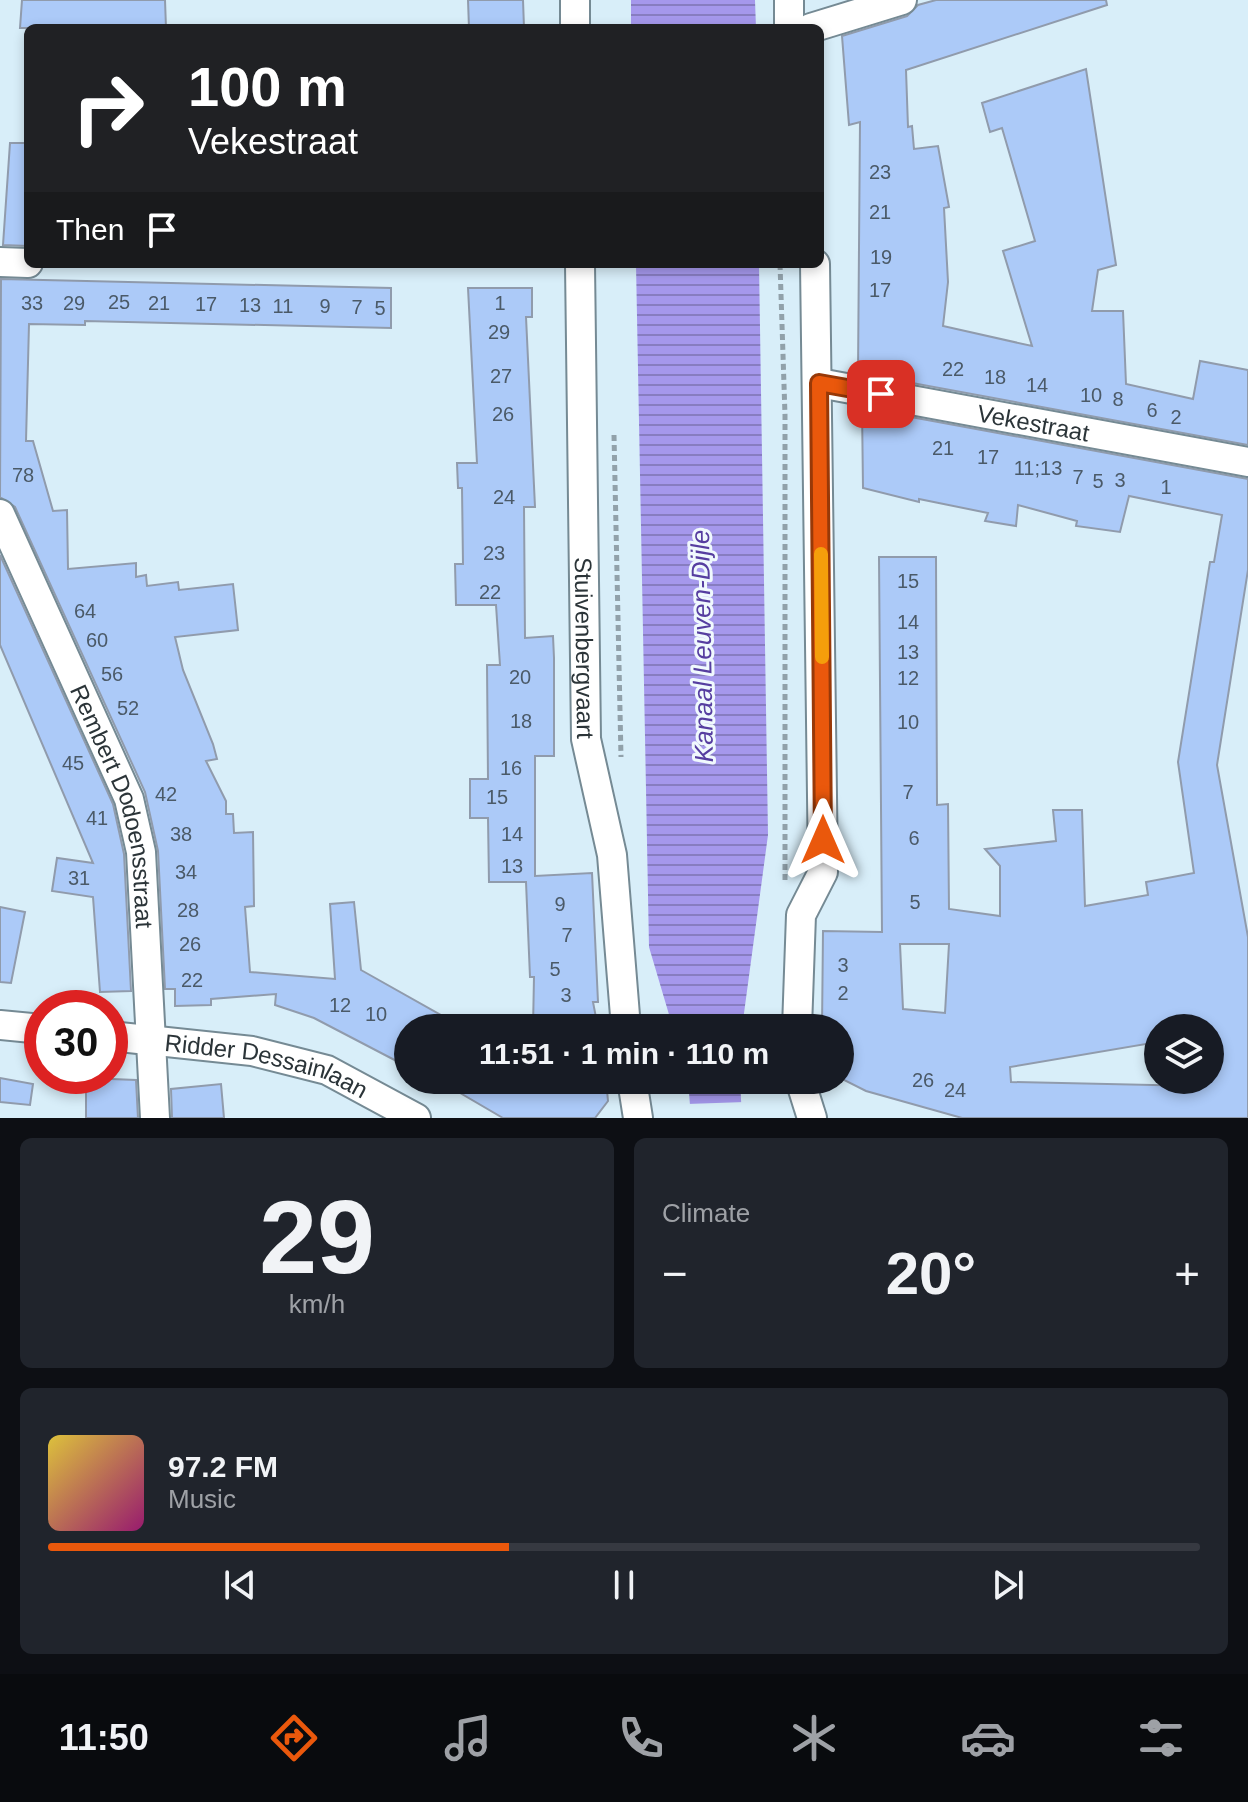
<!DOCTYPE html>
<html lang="en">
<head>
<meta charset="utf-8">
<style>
  body { margin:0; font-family:Arial,sans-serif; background:#20242c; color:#f1f3f6; height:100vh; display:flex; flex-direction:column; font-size:30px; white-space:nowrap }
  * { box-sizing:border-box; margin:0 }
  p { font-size:26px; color:#9ea1a6 }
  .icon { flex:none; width:44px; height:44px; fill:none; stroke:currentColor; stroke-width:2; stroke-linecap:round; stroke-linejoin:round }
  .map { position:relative; height:1118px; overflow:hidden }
  .side { display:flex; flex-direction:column; gap:20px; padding:20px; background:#0d0f14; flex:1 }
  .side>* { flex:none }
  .guide { position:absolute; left:24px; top:24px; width:800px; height:244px; border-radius:12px; box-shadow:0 4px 12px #0003; background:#202124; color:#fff; overflow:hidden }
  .tools { position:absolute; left:1144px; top:1014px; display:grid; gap:16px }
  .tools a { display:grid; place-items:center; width:80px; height:80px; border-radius:50%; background:#171b24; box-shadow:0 4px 12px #0003; font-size:40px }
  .speed { position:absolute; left:24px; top:990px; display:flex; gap:16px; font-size:40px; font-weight:700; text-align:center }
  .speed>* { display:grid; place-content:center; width:104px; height:104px; border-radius:50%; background:#171b24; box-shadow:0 4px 12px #0003; line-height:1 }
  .speed .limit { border:12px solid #d22; background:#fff; color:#111 }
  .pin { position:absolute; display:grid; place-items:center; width:68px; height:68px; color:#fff; margin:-34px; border-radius:16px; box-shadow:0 4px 12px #0006 }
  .me { position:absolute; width:88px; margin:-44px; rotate:0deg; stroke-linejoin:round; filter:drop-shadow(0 0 6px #0008) }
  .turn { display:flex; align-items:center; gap:28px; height:168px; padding:0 32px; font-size:36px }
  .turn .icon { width:104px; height:104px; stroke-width:2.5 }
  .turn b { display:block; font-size:56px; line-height:68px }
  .then { display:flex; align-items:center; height:76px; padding:0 32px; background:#0003; gap:16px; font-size:30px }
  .big { font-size:60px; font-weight:800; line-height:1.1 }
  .side .tile { flex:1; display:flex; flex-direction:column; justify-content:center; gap:12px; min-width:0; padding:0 28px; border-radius:12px; background:#20242c }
  .side .dial { align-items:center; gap:0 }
  .dial b { font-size:104px; line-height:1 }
  .song { display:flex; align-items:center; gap:24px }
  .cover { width:96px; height:96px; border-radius:12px; background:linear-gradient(135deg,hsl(50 70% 55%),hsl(320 70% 35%)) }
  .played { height:8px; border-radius:4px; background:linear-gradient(90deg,#ea580c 40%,#363941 40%) }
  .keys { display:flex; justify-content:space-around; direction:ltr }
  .heat { display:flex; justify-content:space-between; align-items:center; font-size:44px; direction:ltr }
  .side .tiles { flex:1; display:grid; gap:20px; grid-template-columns:1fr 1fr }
  .tile:last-child { grid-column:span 2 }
  .trip { position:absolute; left:394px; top:1014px; width:460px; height:80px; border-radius:40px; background:#171b24; box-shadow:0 4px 12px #0003; font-weight:800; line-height:80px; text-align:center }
  .tabs { display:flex; height:128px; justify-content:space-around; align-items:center; background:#090b0e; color:#9ea1a6 }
  .tabs .icon { width:56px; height:56px }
  .tabs .selected { color:#ea580c }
  .tabs b { font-size:36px; color:#f1f3f6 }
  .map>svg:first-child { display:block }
  .water { fill:url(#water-rules) }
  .pier { fill:#d8eef9 }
  .building { fill:#accaf8; stroke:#909bac; stroke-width:2; fill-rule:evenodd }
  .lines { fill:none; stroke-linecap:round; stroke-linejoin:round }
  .street-casing { stroke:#758a94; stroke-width:32 }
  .path { stroke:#91a1aa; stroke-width:5; stroke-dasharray:6 4; stroke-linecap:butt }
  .street { stroke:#fff; stroke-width:28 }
  .route-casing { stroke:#983908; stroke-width:20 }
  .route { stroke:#ea580c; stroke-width:14 }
  .slow { stroke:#f59e0b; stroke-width:14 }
  .labels { text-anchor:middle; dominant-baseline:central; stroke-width:6; stroke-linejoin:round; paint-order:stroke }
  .number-label { font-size:20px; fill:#4b5a68 }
  .street-label { font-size:24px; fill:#2b3438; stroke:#f0f9fd }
  .water-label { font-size:26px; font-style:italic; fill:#563ea0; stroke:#f0f9fd }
</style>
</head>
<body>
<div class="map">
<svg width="1248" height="1118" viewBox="0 0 1248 1118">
  <defs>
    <pattern id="water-rules" width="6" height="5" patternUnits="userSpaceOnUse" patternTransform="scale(2)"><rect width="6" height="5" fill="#a598ec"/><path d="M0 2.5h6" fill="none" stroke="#877dc0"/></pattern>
  </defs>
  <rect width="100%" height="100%" fill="#d8eef9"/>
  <path class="water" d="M631,0H755L756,28H631Z
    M636,264H759L768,835L742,1028H673L649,947Z
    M688,1080H740L742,1118H691Z"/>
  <path class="pier" d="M745,1102L746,1118H687V1104Z"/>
  <path class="building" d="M22,0H165L166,28H20Z
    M468,0H523L524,28H469Z
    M936,0H1106L1107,5L906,70L908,127L912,126L914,149L938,146L949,207L944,208L948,282L943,326L1032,346L1003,251L1035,241L1002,128L990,132L982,103L1086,69L1116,265L1098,270L1092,311H1123L1126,384L1193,399L1200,361L1248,370V445L858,373L860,122L849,125L842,36L907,16L918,5Z
    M10,143H28V246L3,245Z
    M1,279L391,288V328L85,321V325L29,324L26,441H33L53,511L67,510L68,569L136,563V577L146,575L147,586L178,582L179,590L233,584L238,630L175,637L183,670L213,744L217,759L206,761L226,801V814H233L234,833L253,832L254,906L245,907L250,972L335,979L330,904L354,902L361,970L464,1028H408V1067L314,1018L275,1005L276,994L211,999V1005L175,1006V989H165L158,851L145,792L15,507L0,497Z
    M468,288H532V317H526L535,507H524L525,638L553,636L554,658V756H535V876L592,873L598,1002H593L598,1028H533L534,977H530L526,882H489L488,818H470V779H488L487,665H500L496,605H456L455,564H463L462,488H458L457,463H477Z
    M862,408L1248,479V570L1217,765L1248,937V1118H962L866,1091L840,1078V1028H822L823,931L882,932L879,557H936L937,805L948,804L949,909L1000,916V866L985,849L1056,841L1053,810H1082L1085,906L1148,895L1146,882L1194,873L1178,762L1210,562H1214L1222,515L1129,496L1120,532L1076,526L1077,521L1018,505L1016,526L985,521L988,513L919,499V502L863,488ZM900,944H949L945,1013L903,1009ZM1158,1028H1210V1080H1197L1198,1086L1011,1082L1010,1067L1158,1042Z
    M0,555L113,804L124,854L131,991L100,992L93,897L52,891L57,858L93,863L0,645Z
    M0,907L25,912L11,983L0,982Z
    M0,1078L33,1084L30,1105L0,1102Z
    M86,1078L136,1080L138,1118H86Z
    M438,1080H606L608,1101L595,1118H503Z
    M221,1084L224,1118H172L171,1089Z"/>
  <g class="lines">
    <g class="street-casing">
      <g id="street">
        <path d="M575,0V28"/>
        <path d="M789,0V28"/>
        <path d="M811,28L902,0"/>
        <path d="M0,262L28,263"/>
        <path id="s1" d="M580,264L586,739L612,855L626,1028"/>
        <path id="s2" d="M819,383L1248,462"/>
        <path id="s3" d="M0,514L129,799L141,852L155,1118"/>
        <path d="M0,1025L42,1029"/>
        <path d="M797,1028L801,915L823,872L815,264"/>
        <path id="s4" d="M110,1036L252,1051L327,1070L416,1118"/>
        <path d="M632,1080L638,1118"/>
        <path d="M800,1080L812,1118"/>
      </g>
    </g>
    <path class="path" d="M780,264L785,415V883
      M614,435L621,757"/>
    <use href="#street" class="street"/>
  </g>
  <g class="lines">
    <g class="route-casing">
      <path id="route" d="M823,840L819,383L881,394"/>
    </g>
    <use href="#route" class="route"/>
    <path class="slow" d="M821,554L822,657"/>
  </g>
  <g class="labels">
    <g class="number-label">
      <text x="880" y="172">23</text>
      <text x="880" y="212">21</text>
      <text x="881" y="257">19</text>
      <text x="880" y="290">17</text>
      <text x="119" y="302">25</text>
      <text x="32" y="303">33</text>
      <text x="74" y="303">29</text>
      <text x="159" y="303">21</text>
      <text x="500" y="303">1</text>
      <text x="206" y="304">17</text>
      <text x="250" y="305">13</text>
      <text x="283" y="306">11</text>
      <text x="325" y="306">9</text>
      <text x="357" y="307">7</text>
      <text x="380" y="308">5</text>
      <text x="499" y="332">29</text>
      <text x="953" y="369">22</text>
      <text x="501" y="376">27</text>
      <text x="995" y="377">18</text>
      <text x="1037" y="385">14</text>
      <text x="1091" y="395">10</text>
      <text x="1118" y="399">8</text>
      <text x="1152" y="410">6</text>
      <text x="503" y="414">26</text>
      <text x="1176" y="417">2</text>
      <text x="943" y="448">21</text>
      <text x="988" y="457">17</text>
      <text x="1038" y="468">11;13</text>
      <text x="23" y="475">78</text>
      <text x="1078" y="477">7</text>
      <text x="1120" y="480">3</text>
      <text x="1098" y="481">5</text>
      <text x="1166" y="487">1</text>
      <text x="504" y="497">24</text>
      <text x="494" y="553">23</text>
      <text x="908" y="581">15</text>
      <text x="490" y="592">22</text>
      <text x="85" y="611">64</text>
      <text x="908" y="622">14</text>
      <text x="97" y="640">60</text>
      <text x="908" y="652">13</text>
      <text x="112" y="674">56</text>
      <text x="520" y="677">20</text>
      <text x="908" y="678">12</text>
      <text x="128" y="708">52</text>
      <text x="521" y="721">18</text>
      <text x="908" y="722">10</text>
      <text x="73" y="763">45</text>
      <text x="511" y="768">16</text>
      <text x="908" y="792">7</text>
      <text x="166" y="794">42</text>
      <text x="497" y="797">15</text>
      <text x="97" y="818">41</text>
      <text x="181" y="834">38</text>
      <text x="512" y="834">14</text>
      <text x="914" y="838">6</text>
      <text x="512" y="866">13</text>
      <text x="186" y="872">34</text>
      <text x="79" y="878">31</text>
      <text x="915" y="902">5</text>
      <text x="560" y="904">9</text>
      <text x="188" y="910">28</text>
      <text x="567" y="935">7</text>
      <text x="190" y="944">26</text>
      <text x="843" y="965">3</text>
      <text x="555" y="969">5</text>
      <text x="192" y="980">22</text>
      <text x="843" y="993">2</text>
      <text x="566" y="995">3</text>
      <text x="340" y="1005">12</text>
      <text x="376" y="1014">10</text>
      <text x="923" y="1080">26</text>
      <text x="955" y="1090">24</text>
    </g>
    <g class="street-label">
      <text stroke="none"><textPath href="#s2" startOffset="218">Vekestraat</textPath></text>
      <text stroke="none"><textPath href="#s1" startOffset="384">Stuivenbergvaart</textPath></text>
      <text stroke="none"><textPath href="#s3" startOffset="316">Rembert Dodoensstraat</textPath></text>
      <text stroke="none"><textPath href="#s4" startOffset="160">Ridder Dessainlaan</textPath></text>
    </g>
    <g class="water-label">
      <text transform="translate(702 646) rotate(-91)">Kanaal Leuven-Dijle</text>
    </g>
  </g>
</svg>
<div class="tools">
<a><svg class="icon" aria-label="layers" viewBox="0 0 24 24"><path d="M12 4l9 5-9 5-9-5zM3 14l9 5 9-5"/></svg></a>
</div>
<div class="speed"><div class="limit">30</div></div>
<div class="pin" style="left:881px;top:394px;background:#d93025"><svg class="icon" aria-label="arrive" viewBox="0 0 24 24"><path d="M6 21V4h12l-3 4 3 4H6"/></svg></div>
<svg class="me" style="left:823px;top:840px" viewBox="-20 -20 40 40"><path d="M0-17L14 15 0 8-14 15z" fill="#ea580c" stroke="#fff" stroke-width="4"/></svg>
<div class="trip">11:51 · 1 min · 110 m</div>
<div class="guide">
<div class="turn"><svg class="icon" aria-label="right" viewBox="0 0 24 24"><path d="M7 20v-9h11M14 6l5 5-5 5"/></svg><div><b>100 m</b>Vekestraat</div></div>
<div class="then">Then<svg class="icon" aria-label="arrive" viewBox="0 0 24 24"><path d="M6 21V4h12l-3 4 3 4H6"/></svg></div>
</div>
</div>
<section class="side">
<div class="tiles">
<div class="tile dial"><b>29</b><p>km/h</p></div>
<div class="tile"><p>Climate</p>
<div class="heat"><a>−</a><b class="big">20°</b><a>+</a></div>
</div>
<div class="tile">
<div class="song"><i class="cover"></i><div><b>97.2 FM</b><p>Music</p></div></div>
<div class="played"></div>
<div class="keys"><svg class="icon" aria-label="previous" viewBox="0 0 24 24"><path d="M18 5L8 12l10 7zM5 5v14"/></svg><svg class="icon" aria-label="pause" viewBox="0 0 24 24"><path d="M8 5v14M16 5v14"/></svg><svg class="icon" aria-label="next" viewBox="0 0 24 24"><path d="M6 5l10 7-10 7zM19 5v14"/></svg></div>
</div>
</div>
</section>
<nav class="tabs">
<b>11:50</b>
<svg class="icon selected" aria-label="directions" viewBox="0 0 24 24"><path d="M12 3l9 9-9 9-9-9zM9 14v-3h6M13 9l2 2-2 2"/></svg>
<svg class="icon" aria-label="music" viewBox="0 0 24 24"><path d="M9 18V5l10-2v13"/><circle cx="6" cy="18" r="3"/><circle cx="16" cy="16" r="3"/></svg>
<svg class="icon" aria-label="phone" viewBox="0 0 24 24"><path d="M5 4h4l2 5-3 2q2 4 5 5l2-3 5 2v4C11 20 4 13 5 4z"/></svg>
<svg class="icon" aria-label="climate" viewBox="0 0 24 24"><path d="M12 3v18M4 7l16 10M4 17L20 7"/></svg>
<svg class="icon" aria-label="car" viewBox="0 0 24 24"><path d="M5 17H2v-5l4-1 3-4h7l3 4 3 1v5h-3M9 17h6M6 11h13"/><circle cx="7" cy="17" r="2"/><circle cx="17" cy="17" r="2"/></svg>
<svg class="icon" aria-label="filters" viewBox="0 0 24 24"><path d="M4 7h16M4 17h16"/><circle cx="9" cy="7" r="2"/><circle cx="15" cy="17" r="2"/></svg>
</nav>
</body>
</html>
